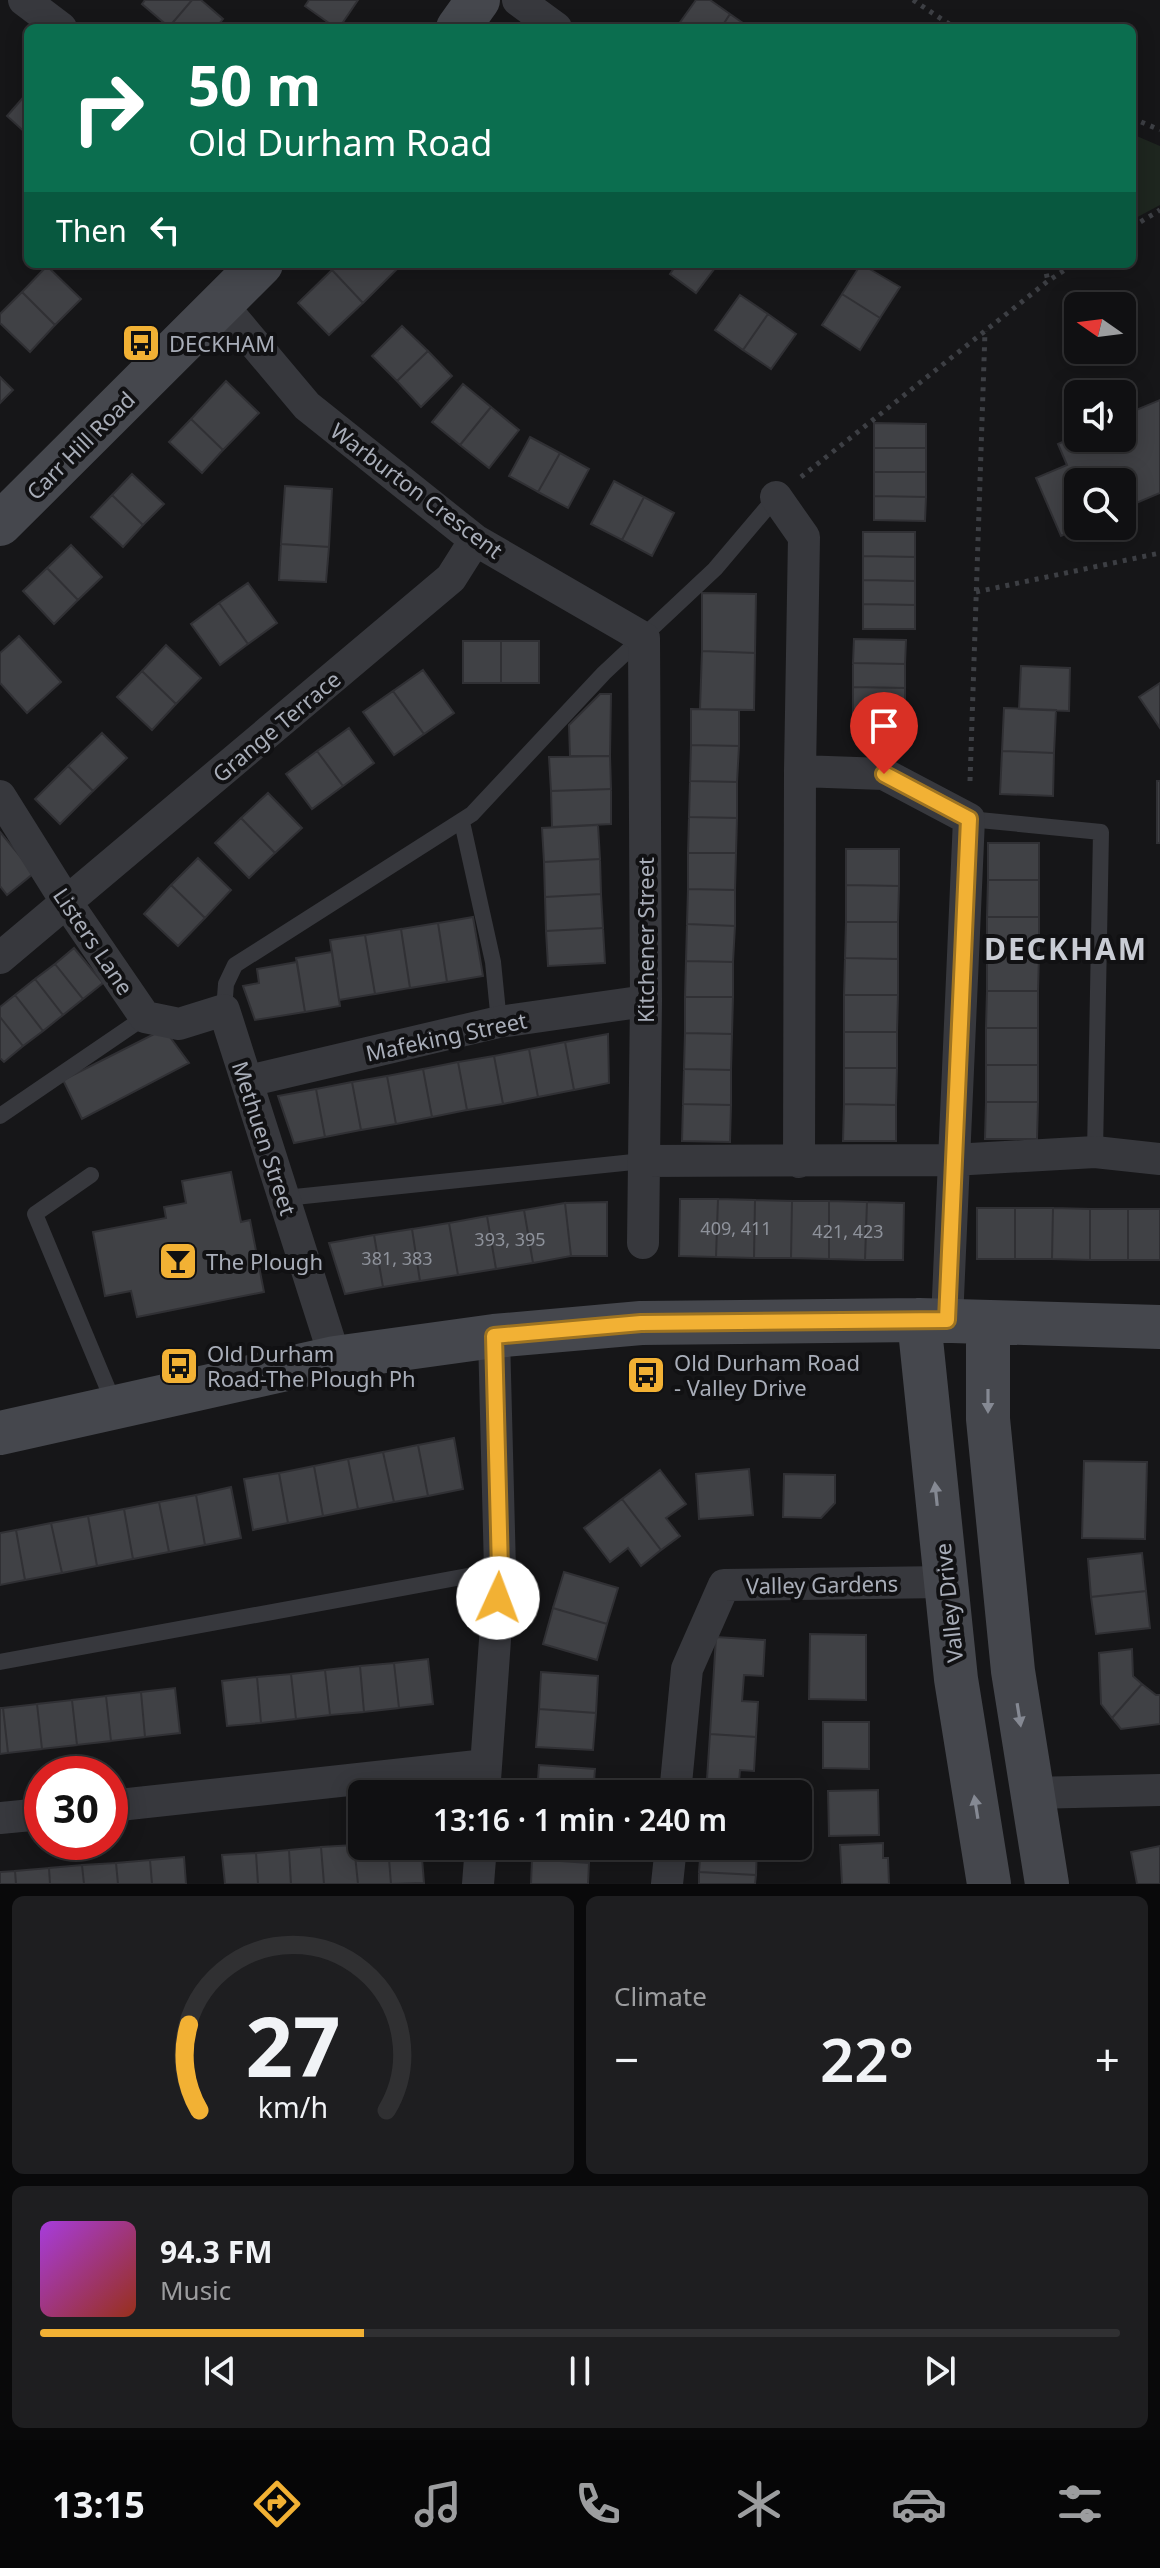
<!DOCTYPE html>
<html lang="en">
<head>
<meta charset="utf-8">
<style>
  body { margin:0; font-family:"Noto Sans",sans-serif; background:#1e1e20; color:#f1f3f6; height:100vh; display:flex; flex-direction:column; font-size:30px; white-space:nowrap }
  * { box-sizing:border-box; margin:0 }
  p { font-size:26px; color:#9c9d9f }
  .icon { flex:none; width:44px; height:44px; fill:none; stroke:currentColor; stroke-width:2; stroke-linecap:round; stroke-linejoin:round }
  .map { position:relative; height:1884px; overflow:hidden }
  .panel { display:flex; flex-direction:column; gap:12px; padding:12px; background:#09090a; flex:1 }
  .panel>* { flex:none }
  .hud { position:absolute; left:24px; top:24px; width:1112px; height:244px; border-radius:12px; box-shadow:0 4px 20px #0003,0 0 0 2px #303032; background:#0b6e4f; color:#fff; overflow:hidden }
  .needle { width:52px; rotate:284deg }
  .controls { position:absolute; left:1064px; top:292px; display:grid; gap:16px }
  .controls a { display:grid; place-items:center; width:72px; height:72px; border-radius:12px; background:#101012; box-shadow:0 4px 20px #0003,0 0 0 2px #303032; font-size:40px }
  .speed { position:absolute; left:24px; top:1756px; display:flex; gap:16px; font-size:40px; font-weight:700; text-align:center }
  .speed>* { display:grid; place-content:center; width:104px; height:104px; border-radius:50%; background:#101012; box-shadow:0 4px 20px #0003,0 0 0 2px #303032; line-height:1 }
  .speed .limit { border:12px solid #d22; background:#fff; color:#111 }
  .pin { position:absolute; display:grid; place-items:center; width:68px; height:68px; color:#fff; margin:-82px -34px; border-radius:50% 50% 50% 0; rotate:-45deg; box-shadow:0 0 8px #0007 }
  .pin .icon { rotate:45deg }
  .me { position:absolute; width:88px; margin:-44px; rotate:2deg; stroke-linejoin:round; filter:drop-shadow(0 0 6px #0008) }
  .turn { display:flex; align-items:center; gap:28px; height:168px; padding:0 32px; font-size:36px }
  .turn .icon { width:104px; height:104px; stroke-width:2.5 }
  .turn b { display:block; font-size:56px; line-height:68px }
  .then { display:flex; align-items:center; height:76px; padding:0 32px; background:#0003; gap:16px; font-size:30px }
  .big { font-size:60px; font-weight:600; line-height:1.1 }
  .panel .card { flex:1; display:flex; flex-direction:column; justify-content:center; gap:12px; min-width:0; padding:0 28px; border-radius:12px; background:#1e1e20 }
  .panel .dial { align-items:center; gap:0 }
  .dial svg { height:208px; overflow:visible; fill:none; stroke:#303032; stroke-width:7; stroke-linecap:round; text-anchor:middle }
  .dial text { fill:#f1f3f6; stroke:none }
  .song { display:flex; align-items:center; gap:24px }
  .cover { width:96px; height:96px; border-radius:12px; background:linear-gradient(135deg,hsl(280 70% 55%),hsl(10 70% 35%)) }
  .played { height:8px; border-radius:4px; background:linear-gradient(90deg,#f2b134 30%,#303032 30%) }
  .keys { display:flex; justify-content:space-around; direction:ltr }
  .heat { display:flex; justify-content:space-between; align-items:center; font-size:44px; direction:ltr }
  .panel .tiles { flex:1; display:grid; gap:12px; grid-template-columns:1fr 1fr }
  .card:last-child { grid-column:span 2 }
  .trip { position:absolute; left:348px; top:1780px; width:464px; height:80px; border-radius:12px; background:#101012; box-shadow:0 4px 20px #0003,0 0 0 2px #303032; font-weight:600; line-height:80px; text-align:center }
  .dock { display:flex; height:128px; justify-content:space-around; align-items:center; background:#060607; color:#9c9d9f }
  .dock .icon { width:56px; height:56px }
  .dock .active { color:#f2b134 }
  .dock b { font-size:36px; color:#f1f3f6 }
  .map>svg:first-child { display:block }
  .green { fill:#1e261f }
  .building { fill:#404145; stroke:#303034; stroke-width:2 }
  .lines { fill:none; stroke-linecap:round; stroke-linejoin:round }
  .path { stroke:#3d3f44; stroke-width:5; stroke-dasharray:4 6; stroke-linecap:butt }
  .lane { stroke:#37383d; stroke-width:16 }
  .street { stroke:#37383d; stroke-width:32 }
  .secondary { stroke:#45474d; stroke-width:44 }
  .oneway { fill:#858993 }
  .route-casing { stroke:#9d7322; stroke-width:20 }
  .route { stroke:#f2b134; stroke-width:14 }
  .labels { text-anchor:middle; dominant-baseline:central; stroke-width:8; stroke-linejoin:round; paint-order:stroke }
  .number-label { font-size:18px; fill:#8e929b }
  .poi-label { font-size:22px; fill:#a8adb8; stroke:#111113; text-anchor:start }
  .street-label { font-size:22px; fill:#a8adb8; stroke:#111113 }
  .district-label { font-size:30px; font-weight:bold; letter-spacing:2px; fill:#c9ccd4; stroke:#111113 }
</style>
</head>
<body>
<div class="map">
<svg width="1160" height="1884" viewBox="0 0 1160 1884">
  <rect width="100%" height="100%" fill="#161618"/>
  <path class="green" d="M1132,134L1160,146V205L1132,220Z"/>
  <path class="building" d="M145,0H192L169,27L142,4Z
    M192,0H201L223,19L216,28L169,27Z
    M309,0H358L339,28H336L305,6Z
    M696,0H710L730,14L721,28H676Z
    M730,14L750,28H721Z
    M28,92V135L7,116Z
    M338,264H390L396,270L363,303L332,270Z
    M677,264H718L696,293L670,274Z
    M861,264L900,287L880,318L842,294Z
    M47,266L81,299L55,325L22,292Z
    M332,270L363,303L329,335L298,303Z
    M22,292L55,325L30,352L0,323V314Z
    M842,294L880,318L860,350L822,325Z
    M740,295L768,314L743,350L715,330Z
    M768,314L796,334L771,369L743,350Z
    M402,326L428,351L397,381L372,356Z
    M428,351L452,376L421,407L397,381Z
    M0,377L13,390L0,403Z
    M226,381L259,413L223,450L191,419Z
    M463,384L491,407L460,445L432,422Z
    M1160,400V493L1122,509V482H1078V526H1083L1061,536L1036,478L1067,465L1058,444L1078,435V438H1122V416Z
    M491,407L519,430L489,468L460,445Z
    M191,419L223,450L202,473L169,442Z
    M874,423L926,424V448H874Z
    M530,437L560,453L538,492L509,476Z
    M874,448H926V472H874Z
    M560,453L589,469L568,508L538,492Z
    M874,472H926V497L874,496Z
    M132,474L164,504L143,525L112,495Z
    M614,481L644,497L622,540L591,524Z
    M285,486L332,489L329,547L281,544Z
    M112,495L143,525L123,547L91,517Z
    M874,496L926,497L925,521L874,520Z
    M644,497L674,513L652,556L622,540Z
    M863,532H915V557L863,556Z
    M281,544L329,547L326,582L279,580Z
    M71,545L102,577L78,600L47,568Z
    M863,556L915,557V581L863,580Z
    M47,568L78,600L54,624L23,591Z
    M863,580L915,581V605L863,604Z
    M248,583L277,623L248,644L219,603Z
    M702,593L756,594L755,653L702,651Z
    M219,603L248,644L220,665L191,624Z
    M863,604L915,605V629H863Z
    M19,636L61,682L27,713L0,683V653Z
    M854,639L906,640L905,664L853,663Z
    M463,641H501V683H463Z
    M501,641H539V683H501Z
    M166,645L201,678L176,704L142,671Z
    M702,651L755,653L754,710L700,709Z
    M853,663L905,664V688L853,687Z
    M1021,666L1070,668L1069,711L1019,709Z
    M423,670L454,713L424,734L393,691Z
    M142,671L176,704L152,730L117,697Z
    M1160,683V728L1139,697Z
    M853,687L905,688V712H853Z
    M393,691L424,734L394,755L363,712Z
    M600,694H611L610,756H570L569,725Z
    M1004,708L1056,710L1054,753L1002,751Z
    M691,709L739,710V746L691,745Z
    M853,712H905V736H852Z
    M349,728L374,763L343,786L317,751Z
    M102,733L127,758L93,791L68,766Z
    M691,745L739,746L737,782L690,781Z
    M317,751L343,786L312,809L286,774Z
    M1002,751L1054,753L1053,796L1000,794Z
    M610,756L611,789L551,791L549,757Z
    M68,766L93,791L60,824L35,799Z
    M690,781L737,782V818L689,817Z
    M1157,781H1160V843H1157Z
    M611,789V824L552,827L551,791Z
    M268,793L302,828L275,853L241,818Z
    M689,817L737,818L736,853H688Z
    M241,818L275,853L249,878L215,843Z
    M598,825L600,859L544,862L542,828Z
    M0,832L34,873L7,895L0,886Z
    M988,843H1039V880H988Z
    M846,849H899V886L846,885Z
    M688,853H736L735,890L688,889Z
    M198,858L231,890L205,918L171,885Z
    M600,859L601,894L545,897L544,862Z
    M988,880H1039V917H987Z
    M171,885L205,918L178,946L144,914Z
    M846,885L899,886L898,922H846Z
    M688,889L735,890V926L687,924Z
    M601,894L603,928L546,931L545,897Z
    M473,917L483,976L447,982L438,923Z
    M987,917H1039V954H987Z
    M846,922H898V959L845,958Z
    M438,923L447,982L410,988L401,929Z
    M687,924L735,926L733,962L686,961Z
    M603,928L605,963L548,966L546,931Z
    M401,929L410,988L375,994L365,935Z
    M365,935L375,994L339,1000L330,940Z
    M74,948L103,983L83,999L55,964Z
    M332,952L340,1006L305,1012L296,958Z
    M987,954H1039L1038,991H987Z
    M845,958L898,959V995H844Z
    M686,961L733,962V997H685Z
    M297,962L305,1012L255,1020L243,986L259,983L257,969Z
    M55,964L83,999L63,1015L35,979Z
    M35,979L63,1015L43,1031L15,995Z
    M987,991H1038V1028H986Z
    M15,995L43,1031L23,1046L0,1017V1007Z
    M844,995H898L897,1032H844Z
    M685,997H733L732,1034L685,1033Z
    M0,1017L23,1046L4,1062L0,1058Z
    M986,1028H1038V1065H986Z
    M164,1029L189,1063L82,1119L63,1080Z
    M844,1032H897V1068H844Z
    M685,1033L732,1034L731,1070L684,1069Z
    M608,1034L609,1083L574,1090L565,1042Z
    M565,1042L574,1090L538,1097L529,1049Z
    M529,1049L538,1097L503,1104L494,1056Z
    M494,1056L503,1104L467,1110L458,1062Z
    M458,1062L467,1110L432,1117L423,1069Z
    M986,1065H1038V1102H986Z
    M844,1068H897L896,1105L844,1104Z
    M423,1069L432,1117L396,1124L387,1076Z
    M684,1069L731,1070V1105L683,1104Z
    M387,1076L396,1124L361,1130L352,1082Z
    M352,1082L361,1130L325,1137L316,1089Z
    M316,1089L325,1137L294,1143L278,1096Z
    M986,1102H1038L1037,1139H985Z
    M683,1104L731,1105L730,1142L682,1141Z
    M844,1104L896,1105V1141H843Z
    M231,1172L241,1222L250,1220L264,1292L137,1317L131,1291L105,1296L93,1232L166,1218L164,1207L186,1203L182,1181Z
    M680,1199H718L716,1257L679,1256Z
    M718,1199L755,1200L754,1258L716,1257Z
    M755,1200L792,1201L791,1258H754Z
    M792,1201H829V1259L791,1258Z
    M829,1201L867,1202L865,1260L829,1259Z
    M607,1202V1256H571L565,1203Z
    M867,1202L904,1203L903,1260H865Z
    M565,1203L571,1256L533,1263L524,1210Z
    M977,1208H1015V1259H977Z
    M1015,1208H1053L1052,1259H1015Z
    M1053,1208L1090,1209V1260L1052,1259Z
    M1090,1209H1128V1260H1090Z
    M1128,1209H1160V1260H1128Z
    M524,1210L533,1263L496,1269L487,1216Z
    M487,1216L496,1269L458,1275L449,1223Z
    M449,1223L458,1275L420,1281L412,1229Z
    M412,1229L420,1281L383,1287L374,1235Z
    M374,1235L383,1287L345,1294L329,1243Z
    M454,1438L463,1489L428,1496L418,1445Z
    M418,1445L428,1496L394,1502L383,1452Z
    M383,1452L394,1502L358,1509L348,1459Z
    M348,1459L358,1509L323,1516L314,1466Z
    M1084,1461L1147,1462L1145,1539L1082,1538Z
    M314,1466L323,1516L288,1523L279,1473Z
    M749,1469L753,1515L699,1519L696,1474Z
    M660,1470L686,1504L666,1518L680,1536L661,1550L622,1499Z
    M279,1473L288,1523L253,1530L244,1479Z
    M784,1474L835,1475V1503L821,1518L783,1517Z
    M231,1487L241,1538L205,1545L196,1495Z
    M196,1495L205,1545L169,1552L159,1502Z
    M622,1499L661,1550L641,1566L628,1548L610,1562L584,1528Z
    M159,1502L169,1552L133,1559L124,1509Z
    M124,1509L133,1559L97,1566L88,1516Z
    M88,1516L97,1566L62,1573L51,1523Z
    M51,1523L62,1573L25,1580L16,1530Z
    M16,1530L25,1580L0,1585V1533Z
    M1142,1553L1146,1591L1091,1597L1088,1559Z
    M564,1572L618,1588L607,1624L553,1608Z
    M1146,1591L1150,1628L1096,1634L1091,1597Z
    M553,1608L607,1624L597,1660L543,1644Z
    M810,1634L866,1635V1700L809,1699Z
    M716,1637L765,1640L763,1676L744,1675L742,1701L758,1702L756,1737L710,1734Z
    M1132,1649L1133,1676L1142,1684L1112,1718L1101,1704L1099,1653Z
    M428,1659L433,1704L399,1708L394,1663Z
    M394,1663L399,1708L364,1712L360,1666Z
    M360,1666L364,1712L330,1715L325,1670Z
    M325,1670L330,1715L296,1719L291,1674Z
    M541,1672L598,1676L596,1713L539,1709Z
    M291,1674L296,1719L261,1723L257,1677Z
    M257,1677L261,1723L227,1726L222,1681Z
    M1142,1684L1156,1695H1160V1724L1121,1729L1112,1718Z
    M175,1688L180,1733L145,1737L141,1692Z
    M141,1692L145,1737L111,1741L106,1696Z
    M106,1696L111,1741L77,1745L72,1700Z
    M72,1700L77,1745L42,1749L37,1704Z
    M37,1704L42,1749L8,1753L3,1708Z
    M0,1708H3L8,1753L0,1754Z
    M539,1709L596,1713L593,1750L536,1747Z
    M823,1722H869V1769L823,1768Z
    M710,1734L756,1737L754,1771L740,1770L738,1794H706Z
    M539,1765L595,1769L593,1794H537Z
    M878,1790L879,1835L829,1836L828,1791Z
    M883,1843V1858H888L889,1884H842L840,1845Z
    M354,1845L388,1846L391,1884H358Z
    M354,1845L358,1884H324L321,1847Z
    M388,1846H421L424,1883L391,1884Z
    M701,1846H757L756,1875L699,1872Z
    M1160,1846V1884H1137L1131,1852Z
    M321,1847L324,1884H291L289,1850Z
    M289,1850L291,1884H258L256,1853Z
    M256,1853L258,1884H225L222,1855Z
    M184,1857L186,1884H152L150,1860Z
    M532,1859L589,1863L588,1884H531Z
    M150,1860L152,1884H118L116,1863Z
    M116,1863L118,1884H84L82,1865Z
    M82,1865L84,1884H50L49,1868Z
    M49,1868L50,1884H16L15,1871Z
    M15,1871L16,1884H0V1872Z
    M699,1872L756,1875L755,1884H699Z"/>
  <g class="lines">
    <path class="path" d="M913,0L955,28
      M1132,118L1160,130
      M1132,227L1160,210
      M1044,264L1048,281
      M801,477L1048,281L1074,264
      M976,592L1160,553
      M970,781L985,331"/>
    <path class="lane" d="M969,819L1101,832L1095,1152
      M462,822L493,962L499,1022
      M224,1010L226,984L235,965L472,814L604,673L715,569L776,497
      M0,1116L145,1017
      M91,1175L35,1214L115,1406
      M285,1198L643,1161
      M0,1662L500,1570"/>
    <path class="street" d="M24,0L61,28
      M518,0L556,28
      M222,305L307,406L475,540L644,638L646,1001L643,1243
      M776,497L804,537L800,771L799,1162
      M800,771L884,774L969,819L947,1320
      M0,796L67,903L145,1017L179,1024L224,1010L335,1358
      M0,958L451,578L475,540
      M248,1081L499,1022L646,1001
      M643,1161L953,1160L1095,1152L1160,1159
      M1031,1793L1160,1790
      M484,1794L500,1570L494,1336
      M675,1794L687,1669L724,1585L945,1582
      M110,1806L486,1765
      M0,1818L42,1814
      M478,1884L481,1846
      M667,1884L671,1846"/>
    <path class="secondary" d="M458,28L478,0
      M0,524L261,264
      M919,1320L956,1679L989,1884
      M988,1323V1419L1013,1671L1047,1884
      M0,1433L335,1358L494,1336L641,1323L919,1320L1160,1327"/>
  </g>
  <defs><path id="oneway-solid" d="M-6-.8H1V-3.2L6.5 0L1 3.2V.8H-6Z" transform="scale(2)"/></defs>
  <g class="oneway">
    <use href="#oneway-solid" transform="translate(988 1401) rotate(90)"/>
    <use href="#oneway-solid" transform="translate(936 1494) rotate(-96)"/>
    <use href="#oneway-solid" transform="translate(1019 1715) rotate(81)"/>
    <use href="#oneway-solid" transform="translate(976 1807) rotate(-99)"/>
  </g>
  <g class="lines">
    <g class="route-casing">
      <path id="route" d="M498,1598L500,1570L494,1336L641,1323L947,1320L969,819L884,774"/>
    </g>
    <use href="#route" class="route"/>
  </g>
  <defs>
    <g id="bus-square" transform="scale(2)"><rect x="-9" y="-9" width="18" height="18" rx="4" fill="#f2b134" stroke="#111113"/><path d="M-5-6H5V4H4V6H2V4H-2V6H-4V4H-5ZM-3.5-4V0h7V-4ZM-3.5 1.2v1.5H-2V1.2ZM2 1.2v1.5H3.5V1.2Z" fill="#111"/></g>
    <g id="bar-square" transform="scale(2)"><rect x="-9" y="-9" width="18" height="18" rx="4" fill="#f2b134" stroke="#111113"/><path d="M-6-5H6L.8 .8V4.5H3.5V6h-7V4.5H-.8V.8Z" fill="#111"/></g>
  </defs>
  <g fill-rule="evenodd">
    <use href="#bus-square" x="141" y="343"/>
    <use href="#bar-square" x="178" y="1261"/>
    <use href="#bus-square" x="179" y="1366"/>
    <use href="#bus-square" x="646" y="1375"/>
  </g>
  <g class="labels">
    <g class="number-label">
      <text x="736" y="1228">409, 411</text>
      <text x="848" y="1231">421, 423</text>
      <text x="510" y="1239">393, 395</text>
      <text x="397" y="1258">381, 383</text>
    </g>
    <g class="poi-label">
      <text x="169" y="343">DECKHAM</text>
      <text x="206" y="1261">The Plough</text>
      <text x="207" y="1353">Old Durham<tspan x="207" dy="25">Road-The Plough Ph</tspan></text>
      <text x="674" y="1362">Old Durham Road<tspan x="674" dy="25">- Valley Drive</tspan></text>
    </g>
    <g class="street-label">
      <text transform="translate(80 445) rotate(-45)">Carr Hill Road</text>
      <text transform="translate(417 490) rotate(37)">Warburton Crescent</text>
      <text transform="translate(276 726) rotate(-40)">Grange Terrace</text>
      <text transform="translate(645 940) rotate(-90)">Kitchener Street</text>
      <text transform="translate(94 941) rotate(56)">Listers Lane</text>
      <text transform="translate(446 1036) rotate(-12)">Mafeking Street</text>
      <text transform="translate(265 1138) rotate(72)">Methuen Street</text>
      <text transform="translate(822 1584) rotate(-1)">Valley Gardens</text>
      <text transform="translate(948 1603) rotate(-96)">Valley Drive</text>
    </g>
    <g class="district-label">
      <text x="1066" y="948">DECKHAM</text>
    </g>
  </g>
</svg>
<div class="controls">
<a><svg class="needle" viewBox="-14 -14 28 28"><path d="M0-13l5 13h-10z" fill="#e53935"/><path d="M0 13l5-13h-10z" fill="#9c9d9f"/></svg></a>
<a><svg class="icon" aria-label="sound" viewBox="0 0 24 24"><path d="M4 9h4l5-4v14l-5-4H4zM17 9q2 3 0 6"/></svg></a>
<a><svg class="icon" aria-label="search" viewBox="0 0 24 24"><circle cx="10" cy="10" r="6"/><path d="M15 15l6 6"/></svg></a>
</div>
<div class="speed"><div class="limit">30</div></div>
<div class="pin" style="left:884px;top:774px;background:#d93025"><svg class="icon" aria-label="arrive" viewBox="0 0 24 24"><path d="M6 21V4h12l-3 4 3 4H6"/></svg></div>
<svg class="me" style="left:498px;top:1598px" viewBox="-20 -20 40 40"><circle r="19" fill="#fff"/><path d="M0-13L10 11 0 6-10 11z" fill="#f2b134"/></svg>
<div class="trip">13:16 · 1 min · 240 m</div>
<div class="hud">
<div class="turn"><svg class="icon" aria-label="right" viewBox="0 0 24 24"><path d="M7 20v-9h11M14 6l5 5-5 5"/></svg><div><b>50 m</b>Old Durham Road</div></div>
<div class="then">Then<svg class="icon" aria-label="left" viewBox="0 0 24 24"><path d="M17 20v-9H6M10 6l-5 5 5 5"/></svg></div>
</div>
</div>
<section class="panel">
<div class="tiles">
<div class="card dial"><svg viewBox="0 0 100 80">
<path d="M14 69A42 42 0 1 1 86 69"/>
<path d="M14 69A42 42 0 0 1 10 36" stroke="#f2b134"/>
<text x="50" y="56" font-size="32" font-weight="700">27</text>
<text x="50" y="72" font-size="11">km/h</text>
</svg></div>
<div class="card"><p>Climate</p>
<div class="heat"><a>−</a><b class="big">22°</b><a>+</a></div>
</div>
<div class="card">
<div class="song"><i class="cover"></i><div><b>94.3 FM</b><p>Music</p></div></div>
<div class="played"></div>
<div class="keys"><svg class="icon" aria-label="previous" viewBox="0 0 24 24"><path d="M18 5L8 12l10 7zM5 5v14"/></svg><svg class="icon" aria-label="pause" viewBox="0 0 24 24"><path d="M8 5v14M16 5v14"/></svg><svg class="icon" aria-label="next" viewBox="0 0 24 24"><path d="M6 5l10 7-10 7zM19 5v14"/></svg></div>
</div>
</div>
</section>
<nav class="dock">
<b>13:15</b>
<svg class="icon active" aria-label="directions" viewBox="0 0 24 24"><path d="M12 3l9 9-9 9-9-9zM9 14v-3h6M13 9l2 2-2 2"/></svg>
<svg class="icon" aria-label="music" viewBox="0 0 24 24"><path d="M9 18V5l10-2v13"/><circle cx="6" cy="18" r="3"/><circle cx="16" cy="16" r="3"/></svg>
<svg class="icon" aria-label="phone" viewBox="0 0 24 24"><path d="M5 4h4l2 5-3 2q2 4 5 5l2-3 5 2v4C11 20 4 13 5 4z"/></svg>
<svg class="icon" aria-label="climate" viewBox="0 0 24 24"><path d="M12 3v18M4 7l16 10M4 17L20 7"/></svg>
<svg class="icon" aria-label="car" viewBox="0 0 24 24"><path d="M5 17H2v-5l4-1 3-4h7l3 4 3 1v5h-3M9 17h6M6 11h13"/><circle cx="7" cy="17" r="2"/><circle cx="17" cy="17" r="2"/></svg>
<svg class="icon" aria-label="filters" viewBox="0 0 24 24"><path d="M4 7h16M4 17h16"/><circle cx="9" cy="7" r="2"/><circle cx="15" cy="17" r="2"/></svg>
</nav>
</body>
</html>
